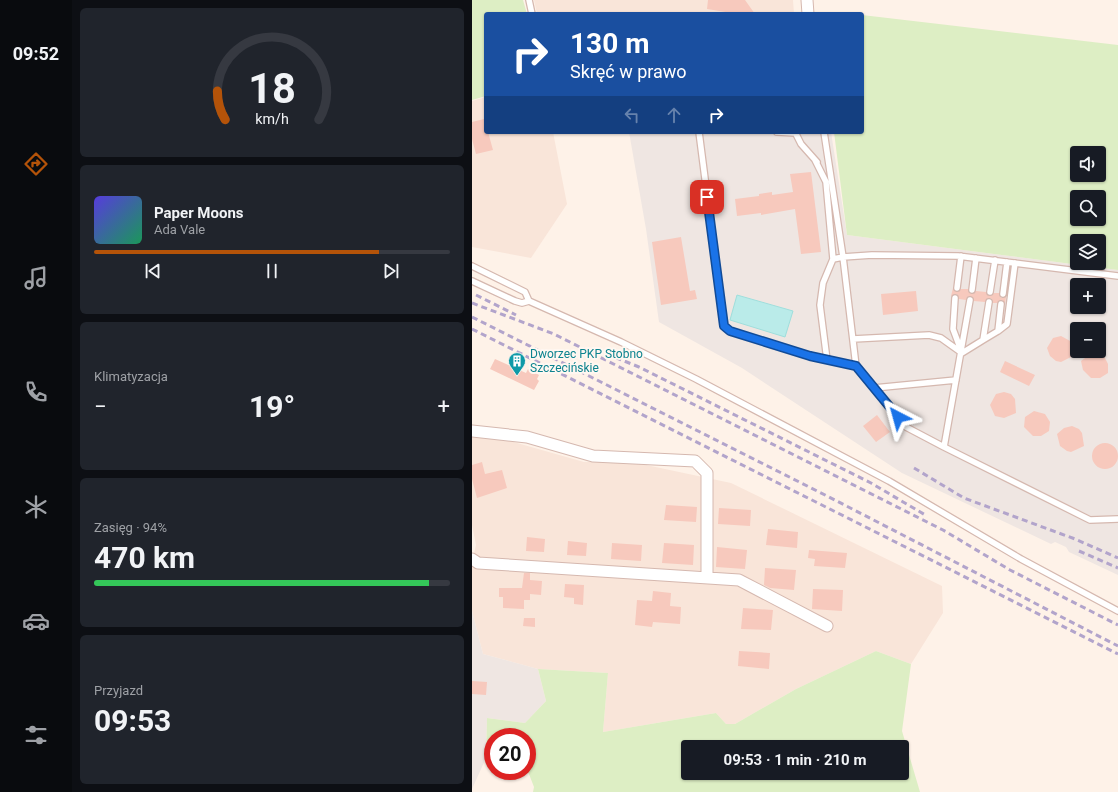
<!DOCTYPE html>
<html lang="pl">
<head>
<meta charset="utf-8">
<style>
  body { margin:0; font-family:Roboto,sans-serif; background:#20242c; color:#f1f3f6; height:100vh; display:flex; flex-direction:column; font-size:15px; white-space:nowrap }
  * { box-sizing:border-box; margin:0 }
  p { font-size:13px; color:#9ea1a6 }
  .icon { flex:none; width:22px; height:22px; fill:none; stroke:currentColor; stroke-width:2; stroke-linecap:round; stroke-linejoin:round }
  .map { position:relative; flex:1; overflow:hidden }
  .side { display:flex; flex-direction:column; gap:8px; padding:8px; background:#0d0f14; width:400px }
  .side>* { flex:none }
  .hud { position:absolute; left:12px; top:12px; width:380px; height:122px; border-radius:4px; box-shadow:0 1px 3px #0004; background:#1a4fa0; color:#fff; overflow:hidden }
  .buttons { position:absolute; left:598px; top:146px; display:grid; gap:8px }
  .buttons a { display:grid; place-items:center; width:36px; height:36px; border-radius:4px; background:#171b24; box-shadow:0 1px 3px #0004; font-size:20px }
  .speed { position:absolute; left:12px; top:728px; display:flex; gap:8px; font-size:20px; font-weight:700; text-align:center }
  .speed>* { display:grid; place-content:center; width:52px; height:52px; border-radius:50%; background:#171b24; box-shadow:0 1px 3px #0004; line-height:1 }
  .speed .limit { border:6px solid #d22; background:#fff; color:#111 }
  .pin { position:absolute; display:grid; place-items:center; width:34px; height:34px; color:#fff; margin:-17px; border-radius:8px; box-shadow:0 2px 6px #0006 }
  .me { position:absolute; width:44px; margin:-22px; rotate:321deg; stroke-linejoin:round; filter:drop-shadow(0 0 3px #0008) }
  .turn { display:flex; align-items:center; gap:14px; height:84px; padding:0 20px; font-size:18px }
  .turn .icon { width:52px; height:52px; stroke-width:2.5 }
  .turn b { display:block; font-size:28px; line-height:34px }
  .lanes { display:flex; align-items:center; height:38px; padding:0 20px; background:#0003; justify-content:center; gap:20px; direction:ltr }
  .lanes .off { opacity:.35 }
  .big { font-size:30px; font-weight:700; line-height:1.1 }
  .side .card { flex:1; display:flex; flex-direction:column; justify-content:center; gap:6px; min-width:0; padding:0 14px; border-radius:6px; background:#20242c }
  .side .dial { align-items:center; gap:0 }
  .dial svg { height:104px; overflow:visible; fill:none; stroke:#363941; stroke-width:7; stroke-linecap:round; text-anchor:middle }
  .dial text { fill:#f1f3f6; stroke:none }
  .song { display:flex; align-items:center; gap:12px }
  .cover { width:48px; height:48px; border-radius:6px; background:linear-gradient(135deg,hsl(250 70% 55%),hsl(150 70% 35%)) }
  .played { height:4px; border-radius:2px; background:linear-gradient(90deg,#b45309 80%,#363941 80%) }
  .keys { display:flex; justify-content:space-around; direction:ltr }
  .heat { display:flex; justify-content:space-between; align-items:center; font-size:22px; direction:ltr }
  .charge { height:6px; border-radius:3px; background:linear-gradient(90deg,#34c759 94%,#363941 0) }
  .trip { position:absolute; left:209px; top:740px; width:228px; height:40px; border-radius:4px; background:#171b24; box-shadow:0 1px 3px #0004; font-weight:700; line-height:40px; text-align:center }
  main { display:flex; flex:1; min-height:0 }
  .menu { display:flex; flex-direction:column; width:72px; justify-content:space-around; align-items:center; background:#090b0e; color:#9ea1a6 }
  .menu .icon { width:28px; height:28px }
  .menu .on { color:#b45309 }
  .menu b { font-size:18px; color:#f1f3f6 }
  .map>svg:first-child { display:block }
  .residential { fill:#f9e5d9 }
  .industrial { fill:#efe6e2; fill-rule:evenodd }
  .green { fill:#ddeec4; fill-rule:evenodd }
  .water { fill:#baebe9; stroke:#9fdedc }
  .building { fill:#f7c9bd }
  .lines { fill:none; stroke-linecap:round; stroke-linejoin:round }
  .lane-casing { stroke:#d5b8af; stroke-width:8 }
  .street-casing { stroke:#d5b8af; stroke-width:13 }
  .lane { stroke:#fff; stroke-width:5.5 }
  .street { stroke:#fff; stroke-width:11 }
  .rail { stroke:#b2a4cb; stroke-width:3; stroke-dasharray:6 4; stroke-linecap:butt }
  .route-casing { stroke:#114b97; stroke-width:10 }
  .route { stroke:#1a73e8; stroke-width:7 }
  .labels { text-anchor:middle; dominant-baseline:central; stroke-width:4; stroke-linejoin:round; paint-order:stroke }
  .culture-label { font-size:12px; fill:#0d838f; stroke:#fff7f1; text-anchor:start }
</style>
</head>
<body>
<main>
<nav class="menu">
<b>09:52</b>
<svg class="icon on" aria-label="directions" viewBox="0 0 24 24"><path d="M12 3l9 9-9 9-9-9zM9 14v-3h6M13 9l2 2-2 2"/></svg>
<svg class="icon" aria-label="music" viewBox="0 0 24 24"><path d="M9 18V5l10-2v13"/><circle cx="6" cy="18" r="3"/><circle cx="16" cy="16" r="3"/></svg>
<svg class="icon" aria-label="phone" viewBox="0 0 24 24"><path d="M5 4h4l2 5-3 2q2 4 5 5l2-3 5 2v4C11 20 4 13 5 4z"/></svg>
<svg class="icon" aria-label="climate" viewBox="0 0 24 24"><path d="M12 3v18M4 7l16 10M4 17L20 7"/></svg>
<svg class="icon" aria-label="car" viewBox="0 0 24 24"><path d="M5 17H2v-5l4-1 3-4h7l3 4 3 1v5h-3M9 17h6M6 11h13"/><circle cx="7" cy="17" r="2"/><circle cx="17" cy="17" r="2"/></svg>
<svg class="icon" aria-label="filters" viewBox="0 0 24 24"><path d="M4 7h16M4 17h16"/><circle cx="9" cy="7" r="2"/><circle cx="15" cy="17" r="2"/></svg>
</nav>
<section class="side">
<div class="card dial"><svg viewBox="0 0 100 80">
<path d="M14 69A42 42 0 1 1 86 69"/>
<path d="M14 69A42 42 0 0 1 8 47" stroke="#b45309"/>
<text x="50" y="56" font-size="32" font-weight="700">18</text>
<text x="50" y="72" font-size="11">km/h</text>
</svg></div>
<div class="card">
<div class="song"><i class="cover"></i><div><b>Paper Moons</b><p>Ada Vale</p></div></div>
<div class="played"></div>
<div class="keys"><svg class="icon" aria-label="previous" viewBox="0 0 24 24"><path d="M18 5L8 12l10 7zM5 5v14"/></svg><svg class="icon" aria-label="pause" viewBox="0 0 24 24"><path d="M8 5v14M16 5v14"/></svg><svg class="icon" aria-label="next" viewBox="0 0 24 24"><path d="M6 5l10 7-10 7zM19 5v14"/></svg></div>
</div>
<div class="card"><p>Klimatyzacja</p>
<div class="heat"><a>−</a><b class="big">19°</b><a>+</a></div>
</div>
<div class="card"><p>Zasięg · 94%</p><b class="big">470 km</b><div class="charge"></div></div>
<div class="card"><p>Przyjazd</p><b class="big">09:53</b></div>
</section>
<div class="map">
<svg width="646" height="792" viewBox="0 0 646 792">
  <rect width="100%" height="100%" fill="#fef2e8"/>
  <path class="residential" d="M62,0H321L322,14H65Z
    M14,97V132H81L95,204L59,258L0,247V101Z
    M0,437L38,441L112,462H160L259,483L470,586L471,613L439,664L404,651L324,689L263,724H254L244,713L131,732L136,673L66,669L11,654L0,611V561L4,545L0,525Z"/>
  <path class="industrial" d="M157,132H359L375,235L646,270V575L597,552L594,547L583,542L579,544L430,473L270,368L187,322L174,229ZM605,285H627V307H605ZM605,329H627V351H605Z
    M0,611L11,654L66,669L74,701L53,723L15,718L14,758L0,789Z"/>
  <path class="green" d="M0,0H51L55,14H14V96L0,100Z
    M390,15L646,45V270L375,235L362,132H390ZM605,153H627V175H605ZM605,197H627V219H605ZM605,241H627V263H605Z
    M404,651L439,664L430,731L448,792H61L62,787L55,769V737H21V757L14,758L15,718L53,723L74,701L66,669L136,673L131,732L244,713L254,724H263L324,689ZM216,747H430V773H216Z"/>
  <path class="water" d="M265,295L321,311L313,337L258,320Z"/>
  <path class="building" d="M236,0H273L283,14H266L235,9Z
    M12,119L14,132H16L21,150L4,154L0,139V122Z
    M339,172L349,252L329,254L323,209L289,215V213L265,216L263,199L287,196V194L300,192V195L321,192L318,174Z
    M209,237L218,291L223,290L225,299L189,305L180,242Z
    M481,288L485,292L489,289H496L499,294L504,291L514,292L518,296L522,293H527L529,298L534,297L533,304L530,300L525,303H521L520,299L517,298L513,302L502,301L498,296L494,300L487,299L485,294L479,296Z
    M444,291L446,311L411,315L409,294Z
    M589,336L600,342L601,356L589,362L584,361L578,356L575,348L581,338Z
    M620,353L632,356L636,364V373L628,378H619L611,370L609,361Z
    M23,359L54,373L56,369L67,375L65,379L67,381L62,390L18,369Z
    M533,361L563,375L557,386L528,372Z
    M532,392L539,394L543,399L544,413L532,418L523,416L518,405L524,394Z
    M562,411L573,414L578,422L577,431L569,436H561L552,427L553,417Z
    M405,415L418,432L404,442L391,426Z
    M600,426L607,429L610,433L612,446L599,452L595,451L588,446L585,434L592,428Z
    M620 456a13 13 0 1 1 26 0a13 13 0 1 1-26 0Z
    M10,462L13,474L30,470L35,488L5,498L0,479V465Z
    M194,505L225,507L224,522L192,520Z
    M247,508L279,510L278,526L246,524Z
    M296,529L326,532L325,548L294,545Z
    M55,537L73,539L72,552L54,551Z
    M96,541L115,543L114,556L95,555Z
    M140,543L170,545L169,561L139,559Z
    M192,543L222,545L221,565L190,563Z
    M245,547L275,550L273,569L244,567Z
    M337,550L375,553L373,568L342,566L343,559L336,558Z
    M293,568L324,570L322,590L298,588L292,585Z
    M52,573H58V580L70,581L69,595L58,594V600H52V609L31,608V597H27V588H50Z
    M93,584L112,585L111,605L102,604V598L92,597Z
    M341,589L371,590L370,611L340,609Z
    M181,591L199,593L198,606L209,607L208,624L181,622L180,627L163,625L165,600L180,601Z
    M271,608L301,610L299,630L269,629Z
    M52,618H63V627L51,626Z
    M267,651L298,653L297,669L266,666Z
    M0,681L15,682L14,695L0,694Z"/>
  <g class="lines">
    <g class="lane-casing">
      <path id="lane" d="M57,0L60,14
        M227,132L252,326L258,331L338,356L384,366L434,427L472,447
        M305,132L323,133
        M323,132L329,144L345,162
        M352,132L371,257L361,259L351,283L348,305L355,360
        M343,160L354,182L361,259
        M0,266L53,292L57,301L50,303L43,301L0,281
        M485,288L489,256
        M500,290L504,258
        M518,292L523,260
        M531,294L535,262
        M483,298L481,329L490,353
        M498,300L472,447L618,520L646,519
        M57,301L149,342L224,379L417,481L549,559L646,611
        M526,331L535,324L543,263
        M381,339L457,335L469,338L490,353
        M511,340L526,331L529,304
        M490,353L511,340L517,302
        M384,366L371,257L400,255L486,256L646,276
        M402,388L484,380"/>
    </g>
    <g class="street-casing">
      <path id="street" d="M335,0L336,14
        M0,431L55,437L121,456L223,461L235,473V577
        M0,559L6,563L267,580L355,626"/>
    </g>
    <use href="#lane" class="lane"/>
    <use href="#street" class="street"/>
    <path class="rail" d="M4,295L44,315
      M0,303L82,334L471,530L538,570L646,625
      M0,317L357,497L646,646
      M0,329L646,654
      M125,350L167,367L399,483L455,516
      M442,468L492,498L603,539L646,558
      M607,551L646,568"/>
  </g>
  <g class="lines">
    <g class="route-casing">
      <path id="route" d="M235,197L252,326L258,331L338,356L384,366L426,417"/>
    </g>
    <use href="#route" class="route"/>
  </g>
  <defs>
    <g id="building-pin" transform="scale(0.9)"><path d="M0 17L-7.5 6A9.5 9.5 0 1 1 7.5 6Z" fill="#0f9aa8" stroke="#fff7f1"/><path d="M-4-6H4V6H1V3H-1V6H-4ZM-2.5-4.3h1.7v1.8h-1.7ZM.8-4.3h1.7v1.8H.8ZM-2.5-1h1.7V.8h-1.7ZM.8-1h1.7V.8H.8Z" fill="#fff"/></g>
  </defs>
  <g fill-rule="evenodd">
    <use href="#building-pin" x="45" y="361"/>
  </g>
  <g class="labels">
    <g class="culture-label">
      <text x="58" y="354">Dworzec PKP Stobno<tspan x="58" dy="14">Szczecińskie</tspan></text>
    </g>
  </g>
</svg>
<div class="buttons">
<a><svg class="icon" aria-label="sound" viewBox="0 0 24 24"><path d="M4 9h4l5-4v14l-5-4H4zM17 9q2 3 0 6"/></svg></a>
<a><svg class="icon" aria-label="search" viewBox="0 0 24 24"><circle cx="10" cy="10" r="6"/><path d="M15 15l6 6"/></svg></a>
<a><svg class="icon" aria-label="layers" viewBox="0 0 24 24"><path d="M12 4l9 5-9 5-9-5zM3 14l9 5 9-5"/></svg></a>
<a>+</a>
<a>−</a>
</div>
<div class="speed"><div class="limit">20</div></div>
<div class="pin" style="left:235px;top:197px;background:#d93025"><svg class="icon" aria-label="arrive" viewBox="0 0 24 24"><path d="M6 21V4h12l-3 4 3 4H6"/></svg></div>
<svg class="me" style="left:426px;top:417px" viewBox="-20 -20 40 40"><path d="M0-17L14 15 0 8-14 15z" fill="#1a73e8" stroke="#fff" stroke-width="4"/></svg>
<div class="trip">09:53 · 1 min · 210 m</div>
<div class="hud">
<div class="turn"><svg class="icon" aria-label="right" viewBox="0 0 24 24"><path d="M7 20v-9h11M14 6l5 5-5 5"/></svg><div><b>130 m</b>Skręć w prawo</div></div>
<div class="lanes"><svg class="icon off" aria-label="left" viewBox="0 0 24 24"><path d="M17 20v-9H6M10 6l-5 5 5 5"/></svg><svg class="icon off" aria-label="ahead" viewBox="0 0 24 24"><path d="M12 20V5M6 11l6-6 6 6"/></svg><svg class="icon" aria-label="right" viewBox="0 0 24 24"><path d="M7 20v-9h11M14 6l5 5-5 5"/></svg></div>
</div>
</div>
</main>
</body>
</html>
